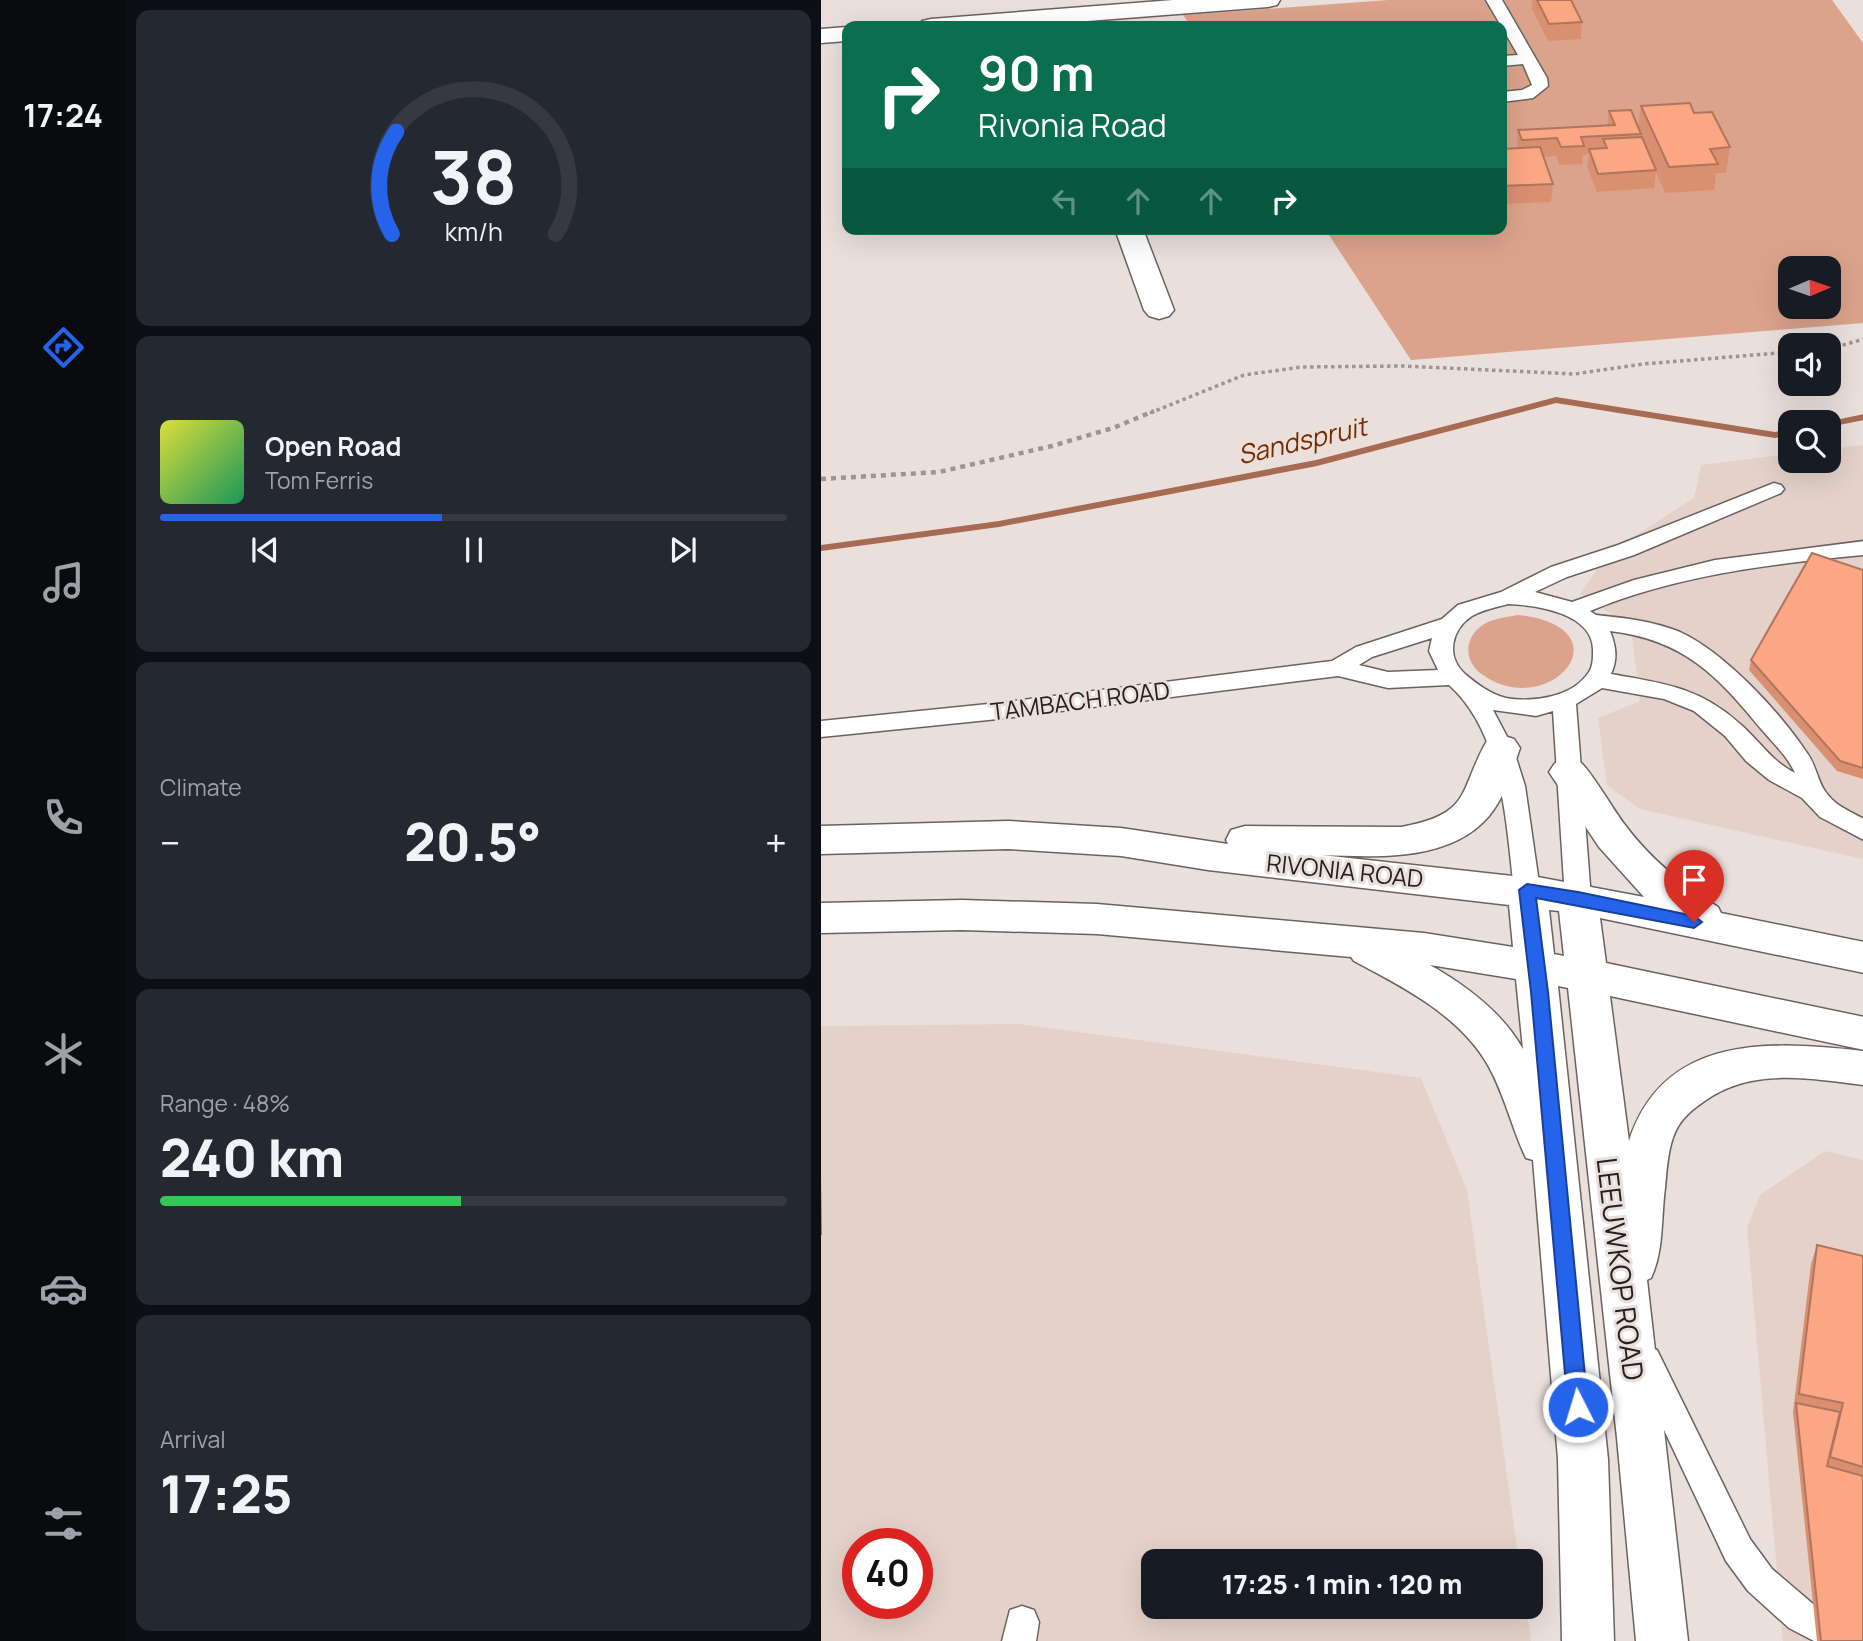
<!DOCTYPE html>
<html lang="en">
<head>
<meta charset="utf-8">
<style>
  body { margin:0; font-family:Manrope,sans-serif; background:#242831; color:#f1f3f6; height:100vh; display:flex; flex-direction:column; font-size:26px; white-space:nowrap }
  * { box-sizing:border-box; margin:0 }
  p { font-size:23px; color:#9ea1a6 }
  .icon { flex:none; width:38px; height:38px; fill:none; stroke:currentColor; stroke-width:2; stroke-linecap:round; stroke-linejoin:round }
  .map { position:relative; flex:1; overflow:hidden }
  .details { display:flex; flex-direction:column; gap:10px; padding:10px; background:#0d0f14; width:695px }
  .details>* { flex:none }
  .banner { position:absolute; left:21px; top:21px; width:665px; height:214px; border-radius:14px; box-shadow:0 7px 28px #0002; background:#0b6e4f; color:#fff; overflow:hidden }
  .needle { width:46px; rotate:88deg }
  .fabs { position:absolute; left:957px; top:256px; display:grid; gap:14px }
  .fabs a { display:grid; place-items:center; width:63px; height:63px; border-radius:14px; background:#171b24; box-shadow:0 7px 28px #0002; font-size:35px }
  .speed { position:absolute; left:21px; top:1528px; display:flex; gap:14px; font-size:35px; font-weight:700; text-align:center }
  .speed>* { display:grid; place-content:center; width:91px; height:91px; border-radius:50%; background:#171b24; box-shadow:0 7px 28px #0002; line-height:1 }
  .speed .limit { border:10px solid #d22; background:#fff; color:#111 }
  .pin { position:absolute; display:grid; place-items:center; width:60px; height:60px; color:#fff; margin:-72px -30px; border-radius:50% 50% 50% 0; rotate:-45deg; box-shadow:0 0 7px #0007 }
  .pin .icon { rotate:45deg }
  .me { position:absolute; width:77px; margin:-38px; rotate:355deg; stroke-linejoin:round; filter:drop-shadow(0 0 5px #0008) }
  .turn { display:flex; align-items:center; gap:24px; height:147px; padding:0 21px; font-size:32px }
  .turn .icon { width:91px; height:91px; stroke-width:2.5 }
  .turn b { display:block; font-size:49px; line-height:60px }
  .lanes { display:flex; align-items:center; height:66px; padding:0 21px; background:#0003; justify-content:center; gap:35px; direction:ltr }
  .lanes .off { opacity:.35 }
  .big { font-size:52px; font-weight:800; line-height:1.1 }
  .details .widget { flex:1; display:flex; flex-direction:column; justify-content:center; gap:10px; min-width:0; padding:0 24px; border-radius:14px; background:#242831 }
  .details .dial { align-items:center; gap:0 }
  .dial svg { height:182px; overflow:visible; fill:none; stroke:#363941; stroke-width:7; stroke-linecap:round; text-anchor:middle }
  .dial text { fill:#f1f3f6; stroke:none }
  .song { display:flex; align-items:center; gap:21px }
  .cover { width:84px; height:84px; border-radius:10px; background:linear-gradient(135deg,hsl(60 70% 55%),hsl(150 70% 35%)) }
  .played { height:7px; border-radius:4px; background:linear-gradient(90deg,#2563eb 45%,#363941 45%) }
  .keys { display:flex; justify-content:space-around; direction:ltr }
  .heat { display:flex; justify-content:space-between; align-items:center; font-size:38px; direction:ltr }
  .charge { height:10px; border-radius:5px; background:linear-gradient(90deg,#34c759 48%,#363941 0) }
  .trip { position:absolute; left:320px; top:1549px; width:402px; height:70px; border-radius:14px; background:#171b24; box-shadow:0 7px 28px #0002; font-weight:800; line-height:70px; text-align:center }
  main { display:flex; flex:1; min-height:0 }
  .dock { display:flex; flex-direction:column; width:126px; justify-content:space-around; align-items:center; background:#090b0e; color:#9ea1a6 }
  .dock .icon { width:49px; height:49px }
  .dock .current { color:#2563eb }
  .dock b { font-size:32px; color:#f1f3f6 }
  .map>svg:first-child { display:block }
  .built { fill:#e4d2ca; fill-rule:evenodd }
  .green { fill:#dca38c; fill-rule:evenodd }
  .lines { fill:none; stroke-linecap:round; stroke-linejoin:round }
  .stream { fill:#a66b52; fill-rule:evenodd }
  .lane-casing { stroke:#6b625e; stroke-width:3 }
  .street-casing { stroke:#6b625e; stroke-width:3 }
  .secondary-casing { stroke:#6b625e; stroke-width:3 }
  .path-far1 { stroke:#9d9592; stroke-width:3.5; stroke-dasharray:3.5 3.5; stroke-linecap:butt }
  .path { stroke:#9d9592; stroke-width:4.5; stroke-dasharray:5 5; stroke-linecap:butt }
  .lane { fill:#fff; fill-rule:evenodd }
  .street { fill:#fff; fill-rule:evenodd }
  .secondary { fill:#fff; fill-rule:evenodd }
  .wall { fill:#d99071 }
  .shaded-wall { fill:#b0755c }
  .building { fill:#fca783; stroke:#b0755c; stroke-width:2 }
  .route { fill:#2563eb; stroke:#184099; stroke-width:2 }
  .labels { text-anchor:middle; dominant-baseline:central; stroke-width:6; stroke-linejoin:round; paint-order:stroke }
  .street-label { font-size:24px; fill:#24211f; stroke:#eadfdb }
  .water-label { font-size:26px; font-style:italic; fill:#752b01; stroke:#eadfdb }
  .near-street-label { font-size:28px; fill:#24211f; stroke:#eadfdb }
</style>
</head>
<body>
<main>
<nav class="dock">
<b>17:24</b>
<svg class="icon current" aria-label="directions" viewBox="0 0 24 24"><path d="M12 3l9 9-9 9-9-9zM9 14v-3h6M13 9l2 2-2 2"/></svg>
<svg class="icon" aria-label="music" viewBox="0 0 24 24"><path d="M9 18V5l10-2v13"/><circle cx="6" cy="18" r="3"/><circle cx="16" cy="16" r="3"/></svg>
<svg class="icon" aria-label="phone" viewBox="0 0 24 24"><path d="M5 4h4l2 5-3 2q2 4 5 5l2-3 5 2v4C11 20 4 13 5 4z"/></svg>
<svg class="icon" aria-label="climate" viewBox="0 0 24 24"><path d="M12 3v18M4 7l16 10M4 17L20 7"/></svg>
<svg class="icon" aria-label="car" viewBox="0 0 24 24"><path d="M5 17H2v-5l4-1 3-4h7l3 4 3 1v5h-3M9 17h6M6 11h13"/><circle cx="7" cy="17" r="2"/><circle cx="17" cy="17" r="2"/></svg>
<svg class="icon" aria-label="filters" viewBox="0 0 24 24"><path d="M4 7h16M4 17h16"/><circle cx="9" cy="7" r="2"/><circle cx="15" cy="17" r="2"/></svg>
</nav>
<section class="details">
<div class="widget dial"><svg viewBox="0 0 100 80">
<path d="M14 69A42 42 0 1 1 86 69"/>
<path d="M14 69A42 42 0 0 1 16 24" stroke="#2563eb"/>
<text x="50" y="56" font-size="32" font-weight="700">38</text>
<text x="50" y="72" font-size="11">km/h</text>
</svg></div>
<div class="widget">
<div class="song"><i class="cover"></i><div><b>Open Road</b><p>Tom Ferris</p></div></div>
<div class="played"></div>
<div class="keys"><svg class="icon" aria-label="previous" viewBox="0 0 24 24"><path d="M18 5L8 12l10 7zM5 5v14"/></svg><svg class="icon" aria-label="pause" viewBox="0 0 24 24"><path d="M8 5v14M16 5v14"/></svg><svg class="icon" aria-label="next" viewBox="0 0 24 24"><path d="M6 5l10 7-10 7zM19 5v14"/></svg></div>
</div>
<div class="widget"><p>Climate</p>
<div class="heat"><a>−</a><b class="big">20.5°</b><a>+</a></div>
</div>
<div class="widget"><p>Range · 48%</p><b class="big">240 km</b><div class="charge"></div></div>
<div class="widget"><p>Arrival</p><b class="big">17:25</b></div>
</section>
<div class="map">
<svg width="1043" height="1641" viewBox="0 0 1043 1641">
  <rect width="100%" height="100%" fill="#eadfdb"/>
  <path class="built" d="M1042,445V859L819,809L786,785L777,718L819,701L810,627L759,594L787,553L873,498L880,465L969,454L970,460H1008V449Z
    M198,1024L600,1078L646,1190L698,1561H332V1606L705,1607L710,1641H0V1026ZM37,1544H96V1603H37Z
    M1004,1151L1042,1160V1641H962L926,1228L939,1195Z"/>
  <path class="green" d="M567,0H1011L1042,43V323L590,360L504,229H681V26H370L362,15ZM970,268H1008V306H970Z
    M697,615C808,627 730,722 662,675C641,661 643,635 665,623C675,618 686,617 697,615Z"/>
  <g class="lines">
    <path class="stream" d="M735,397L954,432L970,429V435L954,438L735,403L496,466L178,527L0,551V545L178,521L495,460Z
      M1043,414V420L1008,427V422H1005Z"/>
    <g class="lane-casing">
      <path id="lane" d="M665,0H681L726,78L727,86L712,98L681,102V92L701,90L711,85L702,64L681,66V56L697,55Z
        M953,483L960,485L963,489L960,493L813,555L746,577L714,592L751,602L813,580L894,560L1043,541V555C949,564 856,575 769,611L775,615C803,618 832,621 859,632C903,652 959,712 986,753C995,765 997,782 1004,791C1013,805 1028,811 1043,819V840L999,817L981,798L948,780L925,761L904,736L873,711L843,699L781,688L755,704L770,898L766,905L757,907L748,905L744,898L732,711L715,716L672,710L692,748L704,786L719,890L715,897L706,899L697,897L693,890C685,823 682,733 628,685L567,688L517,676L177,719L0,737V721L177,703L511,661L535,647L621,619L637,605L680,592L730,567L797,545ZM687,604C715,605 773,613 772,651C772,659 772,666 768,672C752,697 712,703 685,698C669,694 656,684 644,674C624,656 631,629 651,616C661,610 676,607 687,604ZM789,631C863,640 896,675 941,730C953,744 967,757 974,773C950,761 938,740 918,723C878,687 841,683 790,674C797,659 795,646 789,631ZM611,638L608,651L617,670L567,672L538,665L551,657Z
        M825,1346L836,1350L929,1539L951,1569L992,1604L1038,1629L1043,1641H993L968,1628L927,1591L905,1561L810,1360L814,1350Z
        M201,1606L213,1610L218,1622L215,1641H181L189,1610Z"/>
    </g>
    <g class="street-casing">
      <path id="street" d="M352,0H459L456,5L447,7L202,26H98L101,21L110,19Z
        M26,27V41L0,43V29Z
        M294,229H322L353,310L348,316L338,319L328,316L323,310Z"/>
    </g>
    <g class="secondary-casing">
      <path id="secondary" d="M680,735L693,739L699,748C691,771 684,797 668,816C629,862 556,857 501,855L701,877L706,875L823,897L778,847L728,772L734,763C742,760 752,757 760,763C768,768 795,814 804,825C830,860 861,884 897,907L900,913L1043,942V973L779,918L785,963L1043,1017V1050L789,996L808,1141C843,1033 951,1041 1043,1051V1085C989,1079 932,1067 885,1100C876,1106 864,1115 858,1125C847,1142 846,1168 844,1188C840,1218 843,1251 830,1278L826,1280L867,1641H815L796,1438L747,988L737,986L787,1459L793,1641H741L737,1459L712,1160L705,1158C691,1129 684,1096 668,1067C640,1016 582,987 533,961L530,957L276,934L141,930L0,933V903L141,900L276,904L603,933L692,947L688,905L387,870L300,856L187,849L0,854V826L187,821L300,828L407,844L405,840L410,830L424,826L580,827C653,814 637,790 667,739ZM728,910L738,911L743,956L733,954ZM609,965L695,979L702,1049C681,1012 646,986 609,965Z"/>
    </g>
    <path class="path-far1" d="M1008,349L1043,339
      M329,413L423,375L481,367L582,366L754,374L822,364L970,352"/>
    <path class="path" d="M0,479L118,472L231,446L292,428L333,411"/>
    <use href="#lane" class="lane"/>
    <use href="#street" class="street"/>
    <use href="#secondary" class="secondary"/>
  </g>
  <path class="wall" d="M711,0H750L761,22L760,39L727,41L711,9Z
    M820,106L873,113L909,147L905,173H895L893,190L844,193L835,172L833,188L776,192L766,167L768,154L762,155L761,164L738,165L735,156L722,157L732,184L730,202L681,204V149L696,148L697,130L786,126L788,111L817,128Z
    M1042,570V779L1016,771L928,670L930,660Z
    M996,1245L1042,1256V1641H996L972,1412L990,1264Z"/>
  <path class="shaded-wall" d="M0,1175L1,1235H0Z"/>
  <path class="building" d="M716,0H750L761,22L728,24Z
    M869,103L873,113L891,112L909,147L889,149L897,164L848,167L820,106Z
    M810,110L820,134L760,137L763,146L740,147L736,138L701,140L697,130L794,125L788,111Z
    M821,137L835,170L777,174L768,149L786,148L782,139Z
    M719,147L732,184L681,186V149Z
    M991,553L1042,570V768L1019,761L930,660Z
    M996,1245L1042,1256V1467L1009,1457L1022,1403L978,1394Z
    M975,1403L1019,1412L1006,1466L1042,1476V1641H1000Z"/>
  <path class="route" d="M706,884L757,892L873,916L881,922L873,928L715,898L727,992L767,1407L764,1414L757,1416L750,1414L747,1407L710,992L698,890Z"/>
  <g class="labels">
    <g class="street-label">
      <text transform="translate(259 700) rotate(-7)">TAMBACH ROAD</text>
      <text transform="translate(524 870) rotate(6)">RIVONIA ROAD</text>
    </g>
    <g class="water-label">
      <text transform="translate(481 440) rotate(-13)">Sandspruit</text>
    </g>
    <g class="near-street-label">
      <text transform="translate(800 1269) rotate(83)">LEEUWKOP ROAD</text>
    </g>
  </g>
</svg>
<div class="fabs">
<a><svg class="needle" viewBox="-14 -14 28 28"><path d="M0-13l5 13h-10z" fill="#e53935"/><path d="M0 13l5-13h-10z" fill="#9ea1a6"/></svg></a>
<a><svg class="icon" aria-label="sound" viewBox="0 0 24 24"><path d="M4 9h4l5-4v14l-5-4H4zM17 9q2 3 0 6"/></svg></a>
<a><svg class="icon" aria-label="search" viewBox="0 0 24 24"><circle cx="10" cy="10" r="6"/><path d="M15 15l6 6"/></svg></a>
</div>
<div class="speed"><div class="limit">40</div></div>
<div class="pin" style="left:873px;top:922px;background:#d93025"><svg class="icon" aria-label="arrive" viewBox="0 0 24 24"><path d="M6 21V4h12l-3 4 3 4H6"/></svg></div>
<svg class="me" style="left:757px;top:1407px" viewBox="-20 -20 40 40"><circle r="17" fill="#2563eb" stroke="#fff" stroke-width="3"/><path d="M0-11L8 9 0 5-8 9z" fill="#fff"/></svg>
<div class="trip">17:25 · 1 min · 120 m</div>
<div class="banner">
<div class="turn"><svg class="icon" aria-label="right" viewBox="0 0 24 24"><path d="M7 20v-9h11M14 6l5 5-5 5"/></svg><div><b>90 m</b>Rivonia Road</div></div>
<div class="lanes"><svg class="icon off" aria-label="left" viewBox="0 0 24 24"><path d="M17 20v-9H6M10 6l-5 5 5 5"/></svg><svg class="icon off" aria-label="ahead" viewBox="0 0 24 24"><path d="M12 20V5M6 11l6-6 6 6"/></svg><svg class="icon off" aria-label="ahead" viewBox="0 0 24 24"><path d="M12 20V5M6 11l6-6 6 6"/></svg><svg class="icon" aria-label="right" viewBox="0 0 24 24"><path d="M7 20v-9h11M14 6l5 5-5 5"/></svg></div>
</div>
</div>
</main>
</body>
</html>
